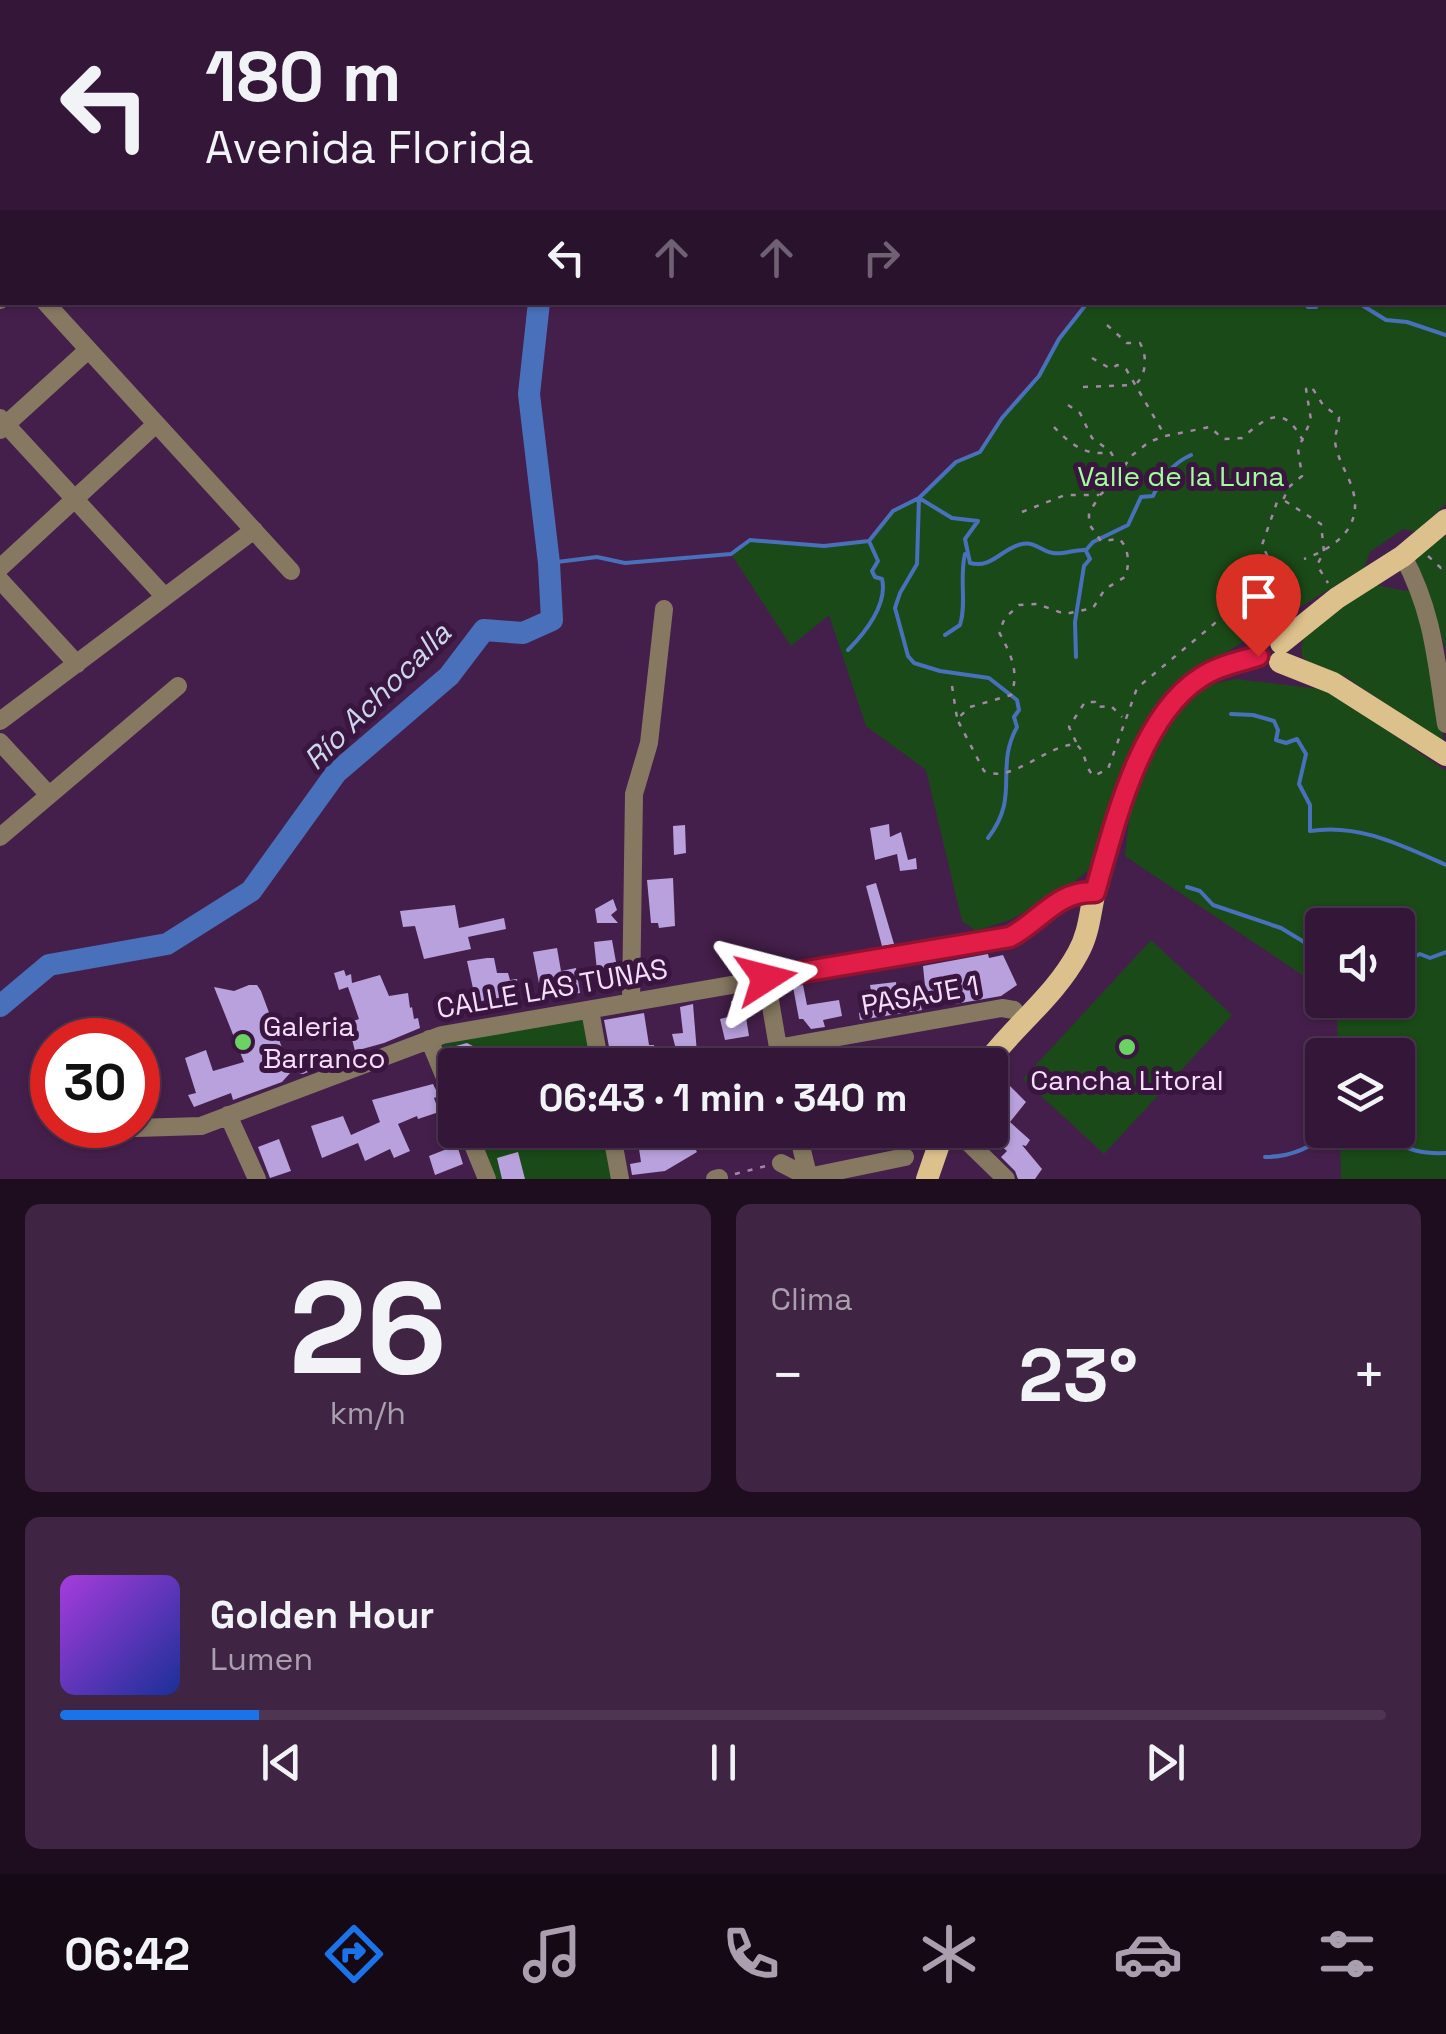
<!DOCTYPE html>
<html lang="es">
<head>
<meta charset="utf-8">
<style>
  body { margin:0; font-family:"Space Grotesk",sans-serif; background:#3f2443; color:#f1f3f6; height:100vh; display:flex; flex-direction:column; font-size:38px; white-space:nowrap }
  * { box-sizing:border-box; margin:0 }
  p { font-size:32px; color:#a99fae }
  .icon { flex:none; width:55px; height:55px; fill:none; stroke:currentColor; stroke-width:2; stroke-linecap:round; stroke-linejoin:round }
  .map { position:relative; height:1179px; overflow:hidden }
  .drawer { display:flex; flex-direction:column; gap:25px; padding:25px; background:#1d0d1f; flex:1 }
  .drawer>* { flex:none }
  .banner { position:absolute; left:0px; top:0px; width:1448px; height:305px; box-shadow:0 2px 8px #0004,0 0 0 2px #4e3653; background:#341738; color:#f1f3f6; overflow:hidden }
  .fabs { position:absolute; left:1305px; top:908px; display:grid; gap:20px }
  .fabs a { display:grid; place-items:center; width:110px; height:110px; border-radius:10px; background:#341738; box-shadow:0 2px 8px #0004,0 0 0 2px #4e3653; font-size:50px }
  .speed { position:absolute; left:30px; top:1018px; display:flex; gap:20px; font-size:50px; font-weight:700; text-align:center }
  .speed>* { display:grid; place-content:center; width:130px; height:130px; border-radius:50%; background:#341738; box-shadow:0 2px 8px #0004,0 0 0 2px #4e3653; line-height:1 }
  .speed .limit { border:15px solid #d22; background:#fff; color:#111 }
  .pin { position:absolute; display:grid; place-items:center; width:85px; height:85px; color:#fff; margin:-102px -42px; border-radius:50% 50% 50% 0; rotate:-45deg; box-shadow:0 0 10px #0007 }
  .pin .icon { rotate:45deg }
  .me { position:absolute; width:110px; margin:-55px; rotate:81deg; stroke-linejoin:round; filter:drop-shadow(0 0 8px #0008) }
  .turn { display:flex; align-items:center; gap:35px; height:210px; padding:0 40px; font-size:45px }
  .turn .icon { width:130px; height:130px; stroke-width:2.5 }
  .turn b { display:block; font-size:70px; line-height:85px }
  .lanes { display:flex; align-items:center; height:95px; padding:0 40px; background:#0003; justify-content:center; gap:50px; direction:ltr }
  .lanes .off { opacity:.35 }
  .big { font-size:75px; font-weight:700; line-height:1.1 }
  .drawer .widget { flex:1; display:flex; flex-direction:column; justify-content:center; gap:15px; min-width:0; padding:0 35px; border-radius:15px; background:#3f2443 }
  .drawer .dial { align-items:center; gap:0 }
  .dial b { font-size:130px; line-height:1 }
  .song { display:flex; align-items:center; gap:30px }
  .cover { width:120px; height:120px; border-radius:15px; background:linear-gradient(135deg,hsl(280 70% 55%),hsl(230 70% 35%)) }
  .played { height:10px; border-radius:5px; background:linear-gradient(90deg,#1a73e8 15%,#4e3653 15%) }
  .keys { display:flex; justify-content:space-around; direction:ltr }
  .heat { display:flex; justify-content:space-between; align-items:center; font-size:55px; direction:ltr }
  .drawer .tiles { flex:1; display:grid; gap:25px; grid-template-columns:1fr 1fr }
  .widget:last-child { grid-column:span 2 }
  .trip { position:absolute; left:438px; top:1048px; width:570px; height:100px; border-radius:10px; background:#341738; box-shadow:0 2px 8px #0004,0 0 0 2px #4e3653; font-weight:700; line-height:100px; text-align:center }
  .tab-bar { display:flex; height:160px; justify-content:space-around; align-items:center; background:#150916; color:#a99fae }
  .tab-bar .icon { width:70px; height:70px }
  .tab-bar .current { color:#1a73e8 }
  .tab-bar b { font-size:45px; color:#f1f3f6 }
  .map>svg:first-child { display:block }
  .green { fill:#1a4a17 }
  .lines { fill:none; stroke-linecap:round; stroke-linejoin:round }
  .stream { stroke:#4970bb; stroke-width:4 }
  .river { stroke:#4970bb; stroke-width:22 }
  .building { fill:#b8a1dd }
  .path { stroke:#a486a9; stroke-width:2.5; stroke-dasharray:5 8; stroke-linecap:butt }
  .minor { stroke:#877961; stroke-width:18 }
  .major { stroke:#ddc18d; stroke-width:22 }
  .route-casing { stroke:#92132f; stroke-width:25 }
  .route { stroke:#e11d48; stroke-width:18 }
  .poi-dot { fill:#6bd363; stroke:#3a1540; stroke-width:4 }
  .labels { text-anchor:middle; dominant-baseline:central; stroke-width:10; stroke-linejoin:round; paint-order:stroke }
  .park-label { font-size:28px; fill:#a3fc9b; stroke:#3a1540 }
  .street-label { font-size:28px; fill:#f5def9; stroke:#3a1540 }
  .poi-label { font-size:28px; fill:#f5def9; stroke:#3a1540; text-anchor:start }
  .water-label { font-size:30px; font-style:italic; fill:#ccd7ec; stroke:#3a1540 }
</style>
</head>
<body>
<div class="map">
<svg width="1446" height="1179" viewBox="0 0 1446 1179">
  <rect width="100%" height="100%" fill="#451f4b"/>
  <path class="green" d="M1446,152V503L1417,532L1403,529L1370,552L1364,568L1171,686L1123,769L1090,869L1069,886L1012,919L976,931L962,921L926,770L866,726L829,615L791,646L731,554L750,540L824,546L869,541L893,511L919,498L956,462L980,452L1002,418L1039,376L1059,339L1088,303L1445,302Z
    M1446,535V650L1415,557Z
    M1371,584L1406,591L1413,588L1419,596L1444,743L1346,677L1307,661L1302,656L1301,646L1305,636Z
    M1235,679L1320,689L1340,698L1446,771V1179H1341L1340,1130H1398V1055H1338L1337,1000H1398V925H1322V988L1125,856L1131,803L1151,757L1182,707L1209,685Z
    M1151,940L1232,1015L1104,1154L1023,1079Z
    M578,1018L583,1020L594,1065H455V1083L441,1049L444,1042Z
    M475,1130H605L613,1179H495Z"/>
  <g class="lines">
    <path class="stream" d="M1445,172H1446
      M1304,302L1308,307H1316L1318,302
      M1357,302L1386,320L1407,322L1446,335
      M919,498L917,564L900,593L895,608L908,656L914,663L940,671L989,678L1017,700L1019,710L1014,717L1017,727C994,769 1021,795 988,838
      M919,498L952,518L978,521L965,539L970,563C992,569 1002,548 1022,544C1035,541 1042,552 1053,553C1063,555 1075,549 1086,550L1093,542L1128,525L1141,497L1153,496C1161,478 1173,463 1191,455
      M549,563L597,557L625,563L731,554L750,540L824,546L869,541L893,511L919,498L956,462L980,452L1002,418L1039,376L1059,339L1088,302
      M945,635L960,625C967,603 959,579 965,554
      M848,650C865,633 888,604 882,579L875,577L872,571L878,561L869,541
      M1076,657L1075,622L1084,566L1090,559L1086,551
      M1231,714L1253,715L1274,721L1278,730L1276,740L1286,743L1297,739L1306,754L1299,784L1310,805V831C1359,823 1403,846 1446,865
      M1187,887L1200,891L1213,905L1281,928L1309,945H1322
      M1398,964L1420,954L1430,958L1446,952
      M1389,1130V1138C1410,1151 1422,1154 1446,1153
      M1265,1157C1294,1157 1311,1146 1336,1130"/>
    <path class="river" d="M679,2L681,0
      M0,1006L49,965L167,944L251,891L336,773L449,676L484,630L523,633L552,620L549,563L529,394L539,302"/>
  </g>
  <path class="building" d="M889,824L890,837L901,832L908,860L916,858L917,869L900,871L897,854L875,860L870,828Z
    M685,825L686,853L674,855L673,826Z
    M673,878L675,926L659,928L658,923H651L647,880Z
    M876,883L894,944L882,946L866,886Z
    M613,899L617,910L611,915L618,923H597L595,909Z
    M455,905L459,928L504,918L506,929L468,937L471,949L424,959L415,926L403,927L400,911Z
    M612,940L616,962L611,963L609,987L599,989L594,942Z
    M557,948L561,971L576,968L580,993L542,999L533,952Z
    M988,954L989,958L1003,955L1017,985L1001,996L955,1004V1000H919L922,1010L860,1020L859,1013L866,1011L864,998L872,996L870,985L896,982L897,992L925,986L923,966Z
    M487,958H494L497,973H508L510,980L517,979L519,994L476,1002L467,961Z
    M344,970L346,976L351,974L352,983L380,975L389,996L408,993L410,1008L412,1007L414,1019L418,1018L420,1028L384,1043L355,1051L348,1023L359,1019L348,987L339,990L334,973Z
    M249,985H257L261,991L291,1072L282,1082L233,1100L231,1093L194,1107L188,1095L196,1093L185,1058L206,1050L213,1071L244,1062L214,987L234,991Z
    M803,985L807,1005L839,1000L842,1016L823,1020L825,1027L811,1029L803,1019H799L793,987Z
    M743,999L749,1036L725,1040L720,1019L732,1016L731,1001Z
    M693,1004L698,1065H680L672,1034L683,1033L680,1007Z
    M644,1013L649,1045H654L655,1056L633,1060L631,1049L610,1052L604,1020Z
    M467,1043L510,1065H453L449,1053L452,1047Z
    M335,1050L339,1060L303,1074L292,1071Z
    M433,1084L439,1096L434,1098L439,1112L418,1119L417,1116L398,1124L410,1151L394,1158L390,1149L365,1161L358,1143L322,1158L311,1126L343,1116L351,1135L380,1122L372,1100Z
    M1010,1086L1026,1102L1010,1122L1030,1140L1026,1146L1022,1145L1042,1169L1035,1179H1018L1015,1171L1001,1157L1007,1151L996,1142L1008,1132L991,1119L1007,1101L1002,1098Z
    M668,1130H685L697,1152L665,1171L632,1175L630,1164L641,1162L638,1142L672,1136Z
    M761,1130H783L786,1143L766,1148Z
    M279,1139L291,1171L270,1178L258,1147Z
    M457,1145L463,1164L435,1175L429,1156Z
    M518,1152L525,1179H502L497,1158Z"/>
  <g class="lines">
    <path class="path" d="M1107,325L1127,343H1140C1147,356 1147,372 1137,383
      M1092,358L1111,369L1117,365L1126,369L1164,434
      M1083,387L1135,385
      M1068,405L1080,413L1092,438L1110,451L1122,471
      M1054,427C1069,443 1086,457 1109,452
      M1303,441C1283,402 1266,418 1242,438L1223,439L1210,427L1165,436L1149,442L1130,457L1117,480L1100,495L1089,513V524L1101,541L1119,539C1129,547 1130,565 1125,577L1105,589L1093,608L1065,614L1037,604L1019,605L1005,618L999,632C1010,653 1020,671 1011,695L970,707L957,719L984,771C1012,784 1044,746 1076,744C1087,753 1084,768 1094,776L1108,769L1137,688L1214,624L1255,582L1267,562V555L1262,545L1277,502L1283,500L1289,487L1302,476L1298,449L1311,420L1306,389L1311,386L1323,405L1339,417C1339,427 1333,436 1336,447C1339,462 1349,476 1353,491C1363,527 1335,548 1304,559
      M1285,501L1321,524L1324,552L1317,565L1328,583
      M1022,512L1065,495H1099
      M1428,556L1441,568L1446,566
      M952,686L957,718
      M1076,742L1069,727L1085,702H1095L1096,707L1111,706L1122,717
      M735,1174L766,1166"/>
    <path class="minor" d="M1167,2L1169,0
      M1416,2L1419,0
      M1445,40H1446
      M1445,139H1446
      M0,254L2,257
      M0,300L2,297
      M45,302L291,571
      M0,418L165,597
      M0,430L88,350
      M1403,556C1434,614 1436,661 1446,724
      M0,568L156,424
      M0,580L77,664
      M0,721L254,530
      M0,742L49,795
      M0,837L178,686
      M766,977L781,1065
      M631,1002L634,794L649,743L664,609
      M590,1010L600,1065
      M429,1039L455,1102
      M777,1048L1002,1008L1014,1010
      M228,1115L257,1179
      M136,1128L201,1126L442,1035L1010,937C1042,920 1056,891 1095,892
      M467,1130L487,1179
      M611,1130L620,1179
      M797,1130L809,1179
      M957,1137L968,1142L1006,1179
      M781,1163L808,1177L905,1157
      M715,1179L719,1178"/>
    <path class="major" d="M1281,643L1337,598L1403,556L1446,520
      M1280,662L1333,683L1446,755
      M985,1065C1014,1026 1055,996 1078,953C1090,932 1090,909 1096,887C1113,825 1143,713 1201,677C1218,666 1239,662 1258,655
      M927,1179L944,1130"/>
  </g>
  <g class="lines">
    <g class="route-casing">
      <path id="route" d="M766,978L1010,937C1042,920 1056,891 1095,892C1114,827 1139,717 1200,678C1217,666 1239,662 1258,656"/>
    </g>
    <use href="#route" class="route"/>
  </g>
  <g class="poi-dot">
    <circle cx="243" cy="1042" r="10"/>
    <circle cx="1127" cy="1047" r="10"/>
  </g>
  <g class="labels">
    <g class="park-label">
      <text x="1181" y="476">Valle de la Luna</text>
    </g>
    <g class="street-label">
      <text transform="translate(552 988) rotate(-10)">CALLE LAS TUNAS</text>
      <text transform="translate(920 995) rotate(-10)">PASAJE 1</text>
    </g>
    <g class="poi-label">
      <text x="263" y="1026">Galeria<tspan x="263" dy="32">Barranco</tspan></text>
      <text x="1127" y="1080" text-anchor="middle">Cancha Litoral</text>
    </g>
    <g class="water-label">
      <text transform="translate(377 696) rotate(-45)">Río Achocalla</text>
    </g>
  </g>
</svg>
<div class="fabs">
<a><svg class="icon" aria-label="sound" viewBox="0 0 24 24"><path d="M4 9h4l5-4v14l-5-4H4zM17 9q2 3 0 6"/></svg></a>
<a><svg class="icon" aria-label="layers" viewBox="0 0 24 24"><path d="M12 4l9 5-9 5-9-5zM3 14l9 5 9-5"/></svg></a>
</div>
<div class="speed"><div class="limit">30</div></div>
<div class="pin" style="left:1258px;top:656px;background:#d93025"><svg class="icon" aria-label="arrive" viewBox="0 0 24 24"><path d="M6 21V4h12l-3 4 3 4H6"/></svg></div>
<svg class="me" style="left:766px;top:978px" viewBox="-20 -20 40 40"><path d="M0-17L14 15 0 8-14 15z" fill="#e11d48" stroke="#fff" stroke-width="4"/></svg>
<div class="trip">06:43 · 1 min · 340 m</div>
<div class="banner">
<div class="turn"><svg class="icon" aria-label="left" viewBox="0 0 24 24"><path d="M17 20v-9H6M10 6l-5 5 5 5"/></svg><div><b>180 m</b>Avenida Florida</div></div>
<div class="lanes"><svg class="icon" aria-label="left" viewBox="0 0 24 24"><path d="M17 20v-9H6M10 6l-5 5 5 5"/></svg><svg class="icon off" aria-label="ahead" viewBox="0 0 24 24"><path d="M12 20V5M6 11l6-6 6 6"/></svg><svg class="icon off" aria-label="ahead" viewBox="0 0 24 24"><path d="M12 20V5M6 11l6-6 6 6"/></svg><svg class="icon off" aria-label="right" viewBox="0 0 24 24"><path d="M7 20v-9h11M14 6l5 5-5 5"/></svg></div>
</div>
</div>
<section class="drawer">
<div class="tiles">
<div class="widget dial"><b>26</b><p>km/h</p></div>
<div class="widget"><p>Clima</p>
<div class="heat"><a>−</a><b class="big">23°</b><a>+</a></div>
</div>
<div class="widget">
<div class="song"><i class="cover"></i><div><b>Golden Hour</b><p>Lumen</p></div></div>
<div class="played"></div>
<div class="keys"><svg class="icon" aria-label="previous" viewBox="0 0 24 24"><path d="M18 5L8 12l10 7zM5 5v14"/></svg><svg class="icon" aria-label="pause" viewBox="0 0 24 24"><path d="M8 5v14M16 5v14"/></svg><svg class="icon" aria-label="next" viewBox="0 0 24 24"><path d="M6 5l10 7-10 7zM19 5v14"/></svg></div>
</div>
</div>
</section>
<nav class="tab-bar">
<b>06:42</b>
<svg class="icon current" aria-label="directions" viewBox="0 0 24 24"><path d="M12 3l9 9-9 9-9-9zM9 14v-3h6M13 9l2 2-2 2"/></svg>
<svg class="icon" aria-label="music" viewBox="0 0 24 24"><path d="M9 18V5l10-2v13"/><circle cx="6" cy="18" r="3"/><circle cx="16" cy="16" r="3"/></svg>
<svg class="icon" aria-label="phone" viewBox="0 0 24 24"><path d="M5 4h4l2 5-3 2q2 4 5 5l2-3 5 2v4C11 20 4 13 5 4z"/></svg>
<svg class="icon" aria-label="climate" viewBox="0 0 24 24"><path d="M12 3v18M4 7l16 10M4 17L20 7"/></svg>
<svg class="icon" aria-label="car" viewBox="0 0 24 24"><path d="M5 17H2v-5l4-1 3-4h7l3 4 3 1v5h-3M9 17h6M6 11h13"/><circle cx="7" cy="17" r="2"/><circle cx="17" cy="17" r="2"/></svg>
<svg class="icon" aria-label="filters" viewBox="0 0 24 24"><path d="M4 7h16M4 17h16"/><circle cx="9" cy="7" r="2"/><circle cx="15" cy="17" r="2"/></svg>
</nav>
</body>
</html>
